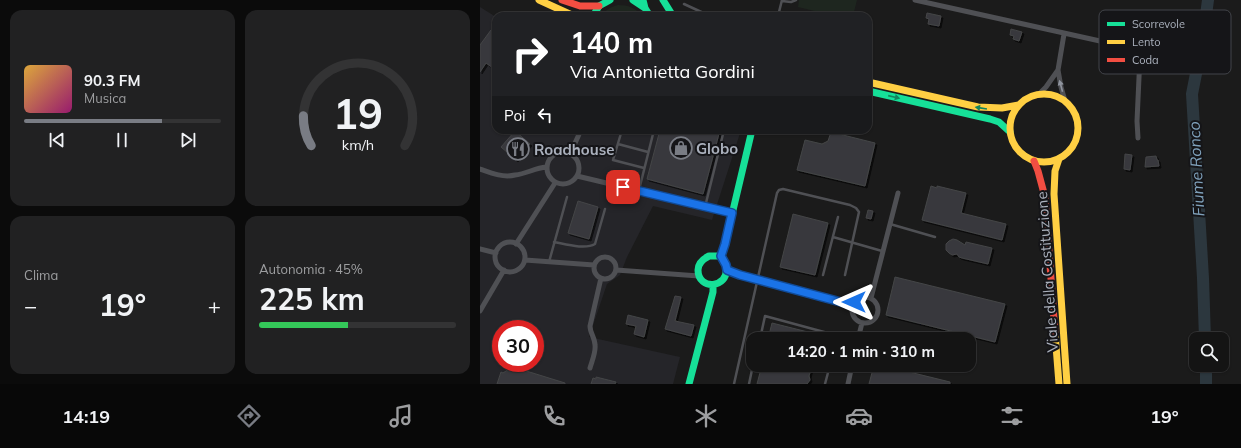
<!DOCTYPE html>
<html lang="it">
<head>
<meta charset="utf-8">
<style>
  body { margin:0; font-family:Mulish,sans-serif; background:#212122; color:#f1f3f6; height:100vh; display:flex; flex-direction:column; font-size:15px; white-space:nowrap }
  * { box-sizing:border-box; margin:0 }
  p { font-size:13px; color:#9d9ea0 }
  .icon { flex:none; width:22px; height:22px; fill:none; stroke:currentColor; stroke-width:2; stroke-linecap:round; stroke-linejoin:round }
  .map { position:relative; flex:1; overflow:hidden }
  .panel { display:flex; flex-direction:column; gap:10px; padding:10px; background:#0b0b0b; width:480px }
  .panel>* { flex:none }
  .banner { position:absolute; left:12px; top:12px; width:380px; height:122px; border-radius:12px; box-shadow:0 1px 3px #0004,0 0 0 1px #333334; background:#202124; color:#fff; overflow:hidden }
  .buttons { position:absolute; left:709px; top:332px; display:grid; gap:8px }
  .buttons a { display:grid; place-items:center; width:40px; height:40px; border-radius:8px; background:#141414; box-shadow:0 1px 3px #0004,0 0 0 1px #333334; font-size:20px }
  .speed { position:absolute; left:12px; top:320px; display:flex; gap:8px; font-size:20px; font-weight:700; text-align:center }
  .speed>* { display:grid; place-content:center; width:52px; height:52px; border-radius:50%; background:#141414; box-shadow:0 1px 3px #0004,0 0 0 1px #333334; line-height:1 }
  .speed .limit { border:6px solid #d22; background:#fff; color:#111 }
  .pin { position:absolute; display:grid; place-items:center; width:34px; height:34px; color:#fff; margin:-17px; border-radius:8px; box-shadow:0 2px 6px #0006 }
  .me { position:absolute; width:44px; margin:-22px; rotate:270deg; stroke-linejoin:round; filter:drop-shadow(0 0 3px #0008) }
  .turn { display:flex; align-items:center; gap:14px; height:84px; padding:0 12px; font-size:18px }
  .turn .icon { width:52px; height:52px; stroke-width:2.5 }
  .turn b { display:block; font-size:28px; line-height:34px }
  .then { display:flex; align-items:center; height:38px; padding:0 12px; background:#0003; gap:8px; font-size:15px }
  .big { font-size:30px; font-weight:700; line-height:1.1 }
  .panel .widget { flex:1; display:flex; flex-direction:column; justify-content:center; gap:6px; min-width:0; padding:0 14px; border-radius:12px; background:#212122 }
  .panel .dial { align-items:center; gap:0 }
  .dial svg { height:104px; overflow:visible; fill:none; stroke:#333334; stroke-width:7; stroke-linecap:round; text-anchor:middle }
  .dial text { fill:#f1f3f6; stroke:none }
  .song { display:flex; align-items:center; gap:12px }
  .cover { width:48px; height:48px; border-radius:6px; background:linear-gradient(135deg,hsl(40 70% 55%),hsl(320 70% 35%)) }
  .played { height:4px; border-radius:2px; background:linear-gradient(90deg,#797c84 70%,#333334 70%) }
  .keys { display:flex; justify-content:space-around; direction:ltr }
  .heat { display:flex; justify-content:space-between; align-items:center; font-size:22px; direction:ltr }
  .charge { height:6px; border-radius:3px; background:linear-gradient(90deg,#34c759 45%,#333334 0) }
  .panel .tiles { flex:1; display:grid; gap:10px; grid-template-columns:repeat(2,1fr) }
  .trip { position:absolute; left:266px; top:332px; width:230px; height:40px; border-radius:12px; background:#141414; box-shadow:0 1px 3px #0004,0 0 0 1px #333334; font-weight:700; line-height:40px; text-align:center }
  .tabs { display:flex; height:64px; justify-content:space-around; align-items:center; background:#080808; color:#9d9ea0 }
  .tabs .icon { width:28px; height:28px }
  .tabs .current { color:#797c84 }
  .tabs b { font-size:18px; color:#f1f3f6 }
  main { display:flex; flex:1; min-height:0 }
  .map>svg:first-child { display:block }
  .built { fill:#252529; fill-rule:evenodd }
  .green { fill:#1e261f }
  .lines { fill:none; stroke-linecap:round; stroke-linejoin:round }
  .river { stroke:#2c373e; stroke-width:12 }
  .building { fill:#38393c; stroke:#444547; filter:url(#shadow) }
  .lane { stroke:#4f5054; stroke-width:2.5 }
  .street { stroke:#4f5054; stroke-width:5 }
  .fast { stroke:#16e098; stroke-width:7 }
  .slow { stroke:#ffcf43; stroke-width:7 }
  .jam { stroke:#f24e42; stroke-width:7 }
  .oneway { fill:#8f949e }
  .oneway2 { fill:#16855e }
  .route-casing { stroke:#114b97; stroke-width:10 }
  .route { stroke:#1a73e8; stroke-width:7 }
  .labels { text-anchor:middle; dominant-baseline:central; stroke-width:4; stroke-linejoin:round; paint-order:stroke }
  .poi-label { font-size:15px; font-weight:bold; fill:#abb1bd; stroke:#151518; text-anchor:start }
  .street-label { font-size:15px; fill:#abb1bd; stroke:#151518 }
  .water-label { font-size:16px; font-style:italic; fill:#7fa1bb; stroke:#151518 }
  .key { fill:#151518; stroke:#42444a; stroke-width:1 }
  .key-label { font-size:11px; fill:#abb1bd }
</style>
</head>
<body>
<main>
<section class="panel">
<div class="tiles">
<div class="widget">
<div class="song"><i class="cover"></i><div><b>90.3 FM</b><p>Musica</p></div></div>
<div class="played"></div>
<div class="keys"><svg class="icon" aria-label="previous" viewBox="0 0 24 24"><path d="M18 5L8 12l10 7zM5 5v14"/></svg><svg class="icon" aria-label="pause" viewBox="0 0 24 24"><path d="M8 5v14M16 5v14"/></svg><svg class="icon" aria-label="next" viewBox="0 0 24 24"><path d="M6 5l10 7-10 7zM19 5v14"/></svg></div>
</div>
<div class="widget dial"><svg viewBox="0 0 100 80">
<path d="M14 69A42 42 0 1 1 86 69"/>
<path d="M14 69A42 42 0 0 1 8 46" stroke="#797c84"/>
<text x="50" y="56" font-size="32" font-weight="700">19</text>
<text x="50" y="72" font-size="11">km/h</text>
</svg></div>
<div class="widget"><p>Clima</p>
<div class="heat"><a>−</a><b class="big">19°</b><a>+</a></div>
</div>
<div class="widget"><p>Autonomia · 45%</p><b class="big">225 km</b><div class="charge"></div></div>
</div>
</section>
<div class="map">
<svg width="761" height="384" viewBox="0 0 761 384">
  <defs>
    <filter id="shadow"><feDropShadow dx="2" dy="2" stdDeviation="0" flood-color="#0009"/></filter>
  </defs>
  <rect width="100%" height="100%" fill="#1b1b1b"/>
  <path class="built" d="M0,7L16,17V130H261L232,220L173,206L147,257L140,275L127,284L109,337L200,357L193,384H0ZM21,329H55V363H21Z"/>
  <path class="green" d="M319,0H377L373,16H355L318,7Z
    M138,5C148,5 156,8 162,16H121C126,10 130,7 138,5Z
    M379 310a6 6 0 1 1 12 0a6 6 0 1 1-12 0Z"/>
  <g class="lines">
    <path class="river" d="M725,339L723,278L712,94L723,38L728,0
      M726,365V384"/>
  </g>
  <path class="building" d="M447,13L461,16L459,26L448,24L449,19L446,18Z
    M531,29L542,32L539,41L533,39L534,36L530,35Z
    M11,30L16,34V70L6,63L0,72V45Z
    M180,130H240L223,194L167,179Z
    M35,131L50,144L36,160L21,147Z
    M351,132L395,143L385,186L317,170L325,140L342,144L348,141Z
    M645,154L652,155L650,170L644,169Z
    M676,156L677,160H678L679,166L665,167L666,157Z
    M451,186L457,188V186L486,193L481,213L526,224L522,240L442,220Z
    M98,201L118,207L109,239L88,233Z
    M388,210L393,211L391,219L386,218Z
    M313,214L348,223L335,275L300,267Z
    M473,239L477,240L485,245L486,242L512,248L508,264L482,258L479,257L477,254L472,255L469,253L466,250V244L469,241Z
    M415,277L525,304L515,342L406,315Z
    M195,296L201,297L195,321L214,325L211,336L185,329Z
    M148,315L168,320L164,337L154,334L156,326L146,324Z
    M292,323L348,337V339H288Z
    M282,365H332L329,376L330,380L327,384H277Z
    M394,365H401L470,382V384H389Z
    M30,366L85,383V384H17L21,372L23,373L29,369Z
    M116,377L136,382L135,384H111L113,378L116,379Z"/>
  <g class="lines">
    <path class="lane" d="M302,1L311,2L316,0
      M204,4L230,16
      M298,16L302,0
      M142,130L133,160L164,168
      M158,130L173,134
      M138,144L168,152
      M159,190L174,130
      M225,207L244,130
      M410,224L455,237
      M353,237L402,251
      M74,242C85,244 105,250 115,244L125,209
      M69,262L87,197
      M343,275L358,217
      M280,339L285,316L370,339
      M254,384L297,193L299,190L303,189L370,205L376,208L379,212L365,275
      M269,384L273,365
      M345,384L350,365"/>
    <path class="street" d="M435,0L647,47L656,50L660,56L657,121L658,138
      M584,34L578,70L581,87L585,101
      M558,95L566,87L578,70
      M67 168a16 16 0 1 1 32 0a16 16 0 1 1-32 0Z
      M90,154L101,130
      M0,169C11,173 23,178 35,175C46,174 55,168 66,167
      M97,176L252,213
      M15 257a15 15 0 1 1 30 0a15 15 0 1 1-30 0Z
      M36,244L75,183
      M0,249L16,253
      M114 268a11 11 0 1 1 22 0a11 11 0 1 1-22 0Z
      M45,260L114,265
      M136,270L219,276
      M247,270L260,275L372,305
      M372 310a13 13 0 1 1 26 0a13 13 0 1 1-26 0Z
      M391,298L418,193
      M0,311L24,270
      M378,339L382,323
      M110,368C112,361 116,352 115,345C115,338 110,333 110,326L121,278
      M368,384L372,365"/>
    <path class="fast" d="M153,0L165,8L170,16
      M163,0L165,8
      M183,0L193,16
      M113,16L119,6L130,0
      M388,91L510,119L519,122L530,132
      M229,256H241C243,260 245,264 246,268C249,288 218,291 218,270C218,263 223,259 229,256Z
      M241,256L245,244L272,130
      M209,384L233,292V285"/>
    <path class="slow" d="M59,0L94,16
      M388,82L498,107L522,108L539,105
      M530 128a34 34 0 1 1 68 0a34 34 0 1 1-68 0Z
      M579,159L575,171L574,194L587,384
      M575,333L579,384"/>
    <path class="jam" d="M82,0L100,6H119
      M554,161L558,171L565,197L575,333"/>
  </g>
  <defs><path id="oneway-solid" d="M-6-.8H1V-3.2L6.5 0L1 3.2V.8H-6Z"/></defs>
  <use class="oneway" href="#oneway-solid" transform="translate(581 86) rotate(-105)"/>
  <g class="oneway2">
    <use href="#oneway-solid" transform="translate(414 97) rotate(13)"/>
    <use href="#oneway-solid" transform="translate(501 108) rotate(-171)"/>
  </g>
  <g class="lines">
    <g class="route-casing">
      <path id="route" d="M143,187L252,213L245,244L241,256L246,265L247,270L260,275L372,305L374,302"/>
    </g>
    <use href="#route" class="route"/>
  </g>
  <defs>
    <g id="shop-ring" transform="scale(1.15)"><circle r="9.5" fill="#151518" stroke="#797c84" stroke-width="1.5"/><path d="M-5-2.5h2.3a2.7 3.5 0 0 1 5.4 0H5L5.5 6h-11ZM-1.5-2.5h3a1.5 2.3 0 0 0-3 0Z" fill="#797c84"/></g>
    <g id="restaurant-ring" transform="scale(1.15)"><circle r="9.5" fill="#151518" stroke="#797c84" stroke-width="1.5"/><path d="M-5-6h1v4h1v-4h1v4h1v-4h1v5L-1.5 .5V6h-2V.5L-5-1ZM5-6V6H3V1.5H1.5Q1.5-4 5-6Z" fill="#797c84"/></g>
  </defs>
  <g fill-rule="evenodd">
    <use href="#shop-ring" x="201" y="148"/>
    <use href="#restaurant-ring" x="38" y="149"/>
  </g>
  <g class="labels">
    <g class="poi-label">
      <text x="216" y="148">Globo</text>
      <text x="54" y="149">Roadhouse</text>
    </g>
    <g class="street-label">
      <text transform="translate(567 272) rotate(-94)">Viale della Costituzione</text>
    </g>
    <g class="water-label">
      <text transform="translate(716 169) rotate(-93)">Fiume Ronco</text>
    </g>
  </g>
  <rect x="619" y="10" width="132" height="64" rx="6" class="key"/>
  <rect x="627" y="22" width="18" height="4" fill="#16e098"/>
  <rect x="627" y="40" width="18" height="4" fill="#ffcf43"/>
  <rect x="627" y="58" width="18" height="4" fill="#f24e42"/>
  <g class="key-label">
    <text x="652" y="28">Scorrevole</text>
    <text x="652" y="46">Lento</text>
    <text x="652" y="64">Coda</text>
  </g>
</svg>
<div class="buttons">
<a><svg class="icon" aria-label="search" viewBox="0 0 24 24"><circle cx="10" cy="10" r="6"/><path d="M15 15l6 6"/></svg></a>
</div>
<div class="speed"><div class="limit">30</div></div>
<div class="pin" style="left:143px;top:187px;background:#d93025"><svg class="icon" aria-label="arrive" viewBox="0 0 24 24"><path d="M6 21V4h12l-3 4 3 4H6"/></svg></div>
<svg class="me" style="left:374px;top:302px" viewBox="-20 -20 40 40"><path d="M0-17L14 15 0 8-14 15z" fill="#1a73e8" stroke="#fff" stroke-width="4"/></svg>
<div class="trip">14:20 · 1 min · 310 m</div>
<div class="banner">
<div class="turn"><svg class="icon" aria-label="right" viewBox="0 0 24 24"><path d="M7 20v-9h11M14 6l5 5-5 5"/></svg><div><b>140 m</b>Via Antonietta Gordini</div></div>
<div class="then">Poi<svg class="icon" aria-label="left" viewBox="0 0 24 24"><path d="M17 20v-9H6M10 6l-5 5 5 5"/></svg></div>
</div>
</div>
</main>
<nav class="tabs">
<b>14:19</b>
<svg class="icon current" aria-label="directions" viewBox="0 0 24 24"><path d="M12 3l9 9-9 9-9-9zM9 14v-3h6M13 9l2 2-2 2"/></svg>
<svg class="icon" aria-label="music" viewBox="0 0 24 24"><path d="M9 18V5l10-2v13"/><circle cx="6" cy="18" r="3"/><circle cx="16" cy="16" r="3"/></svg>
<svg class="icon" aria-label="phone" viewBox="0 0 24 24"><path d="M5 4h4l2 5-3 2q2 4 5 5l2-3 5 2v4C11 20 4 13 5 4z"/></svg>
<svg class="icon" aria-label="climate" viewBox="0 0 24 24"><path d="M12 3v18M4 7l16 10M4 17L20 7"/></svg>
<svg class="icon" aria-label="car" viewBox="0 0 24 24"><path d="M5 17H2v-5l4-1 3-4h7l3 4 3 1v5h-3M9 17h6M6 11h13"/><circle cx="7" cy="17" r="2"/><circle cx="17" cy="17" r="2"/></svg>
<svg class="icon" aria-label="filters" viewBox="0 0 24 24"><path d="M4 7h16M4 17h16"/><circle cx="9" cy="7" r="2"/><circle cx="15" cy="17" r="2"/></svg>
<b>19°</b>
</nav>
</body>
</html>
